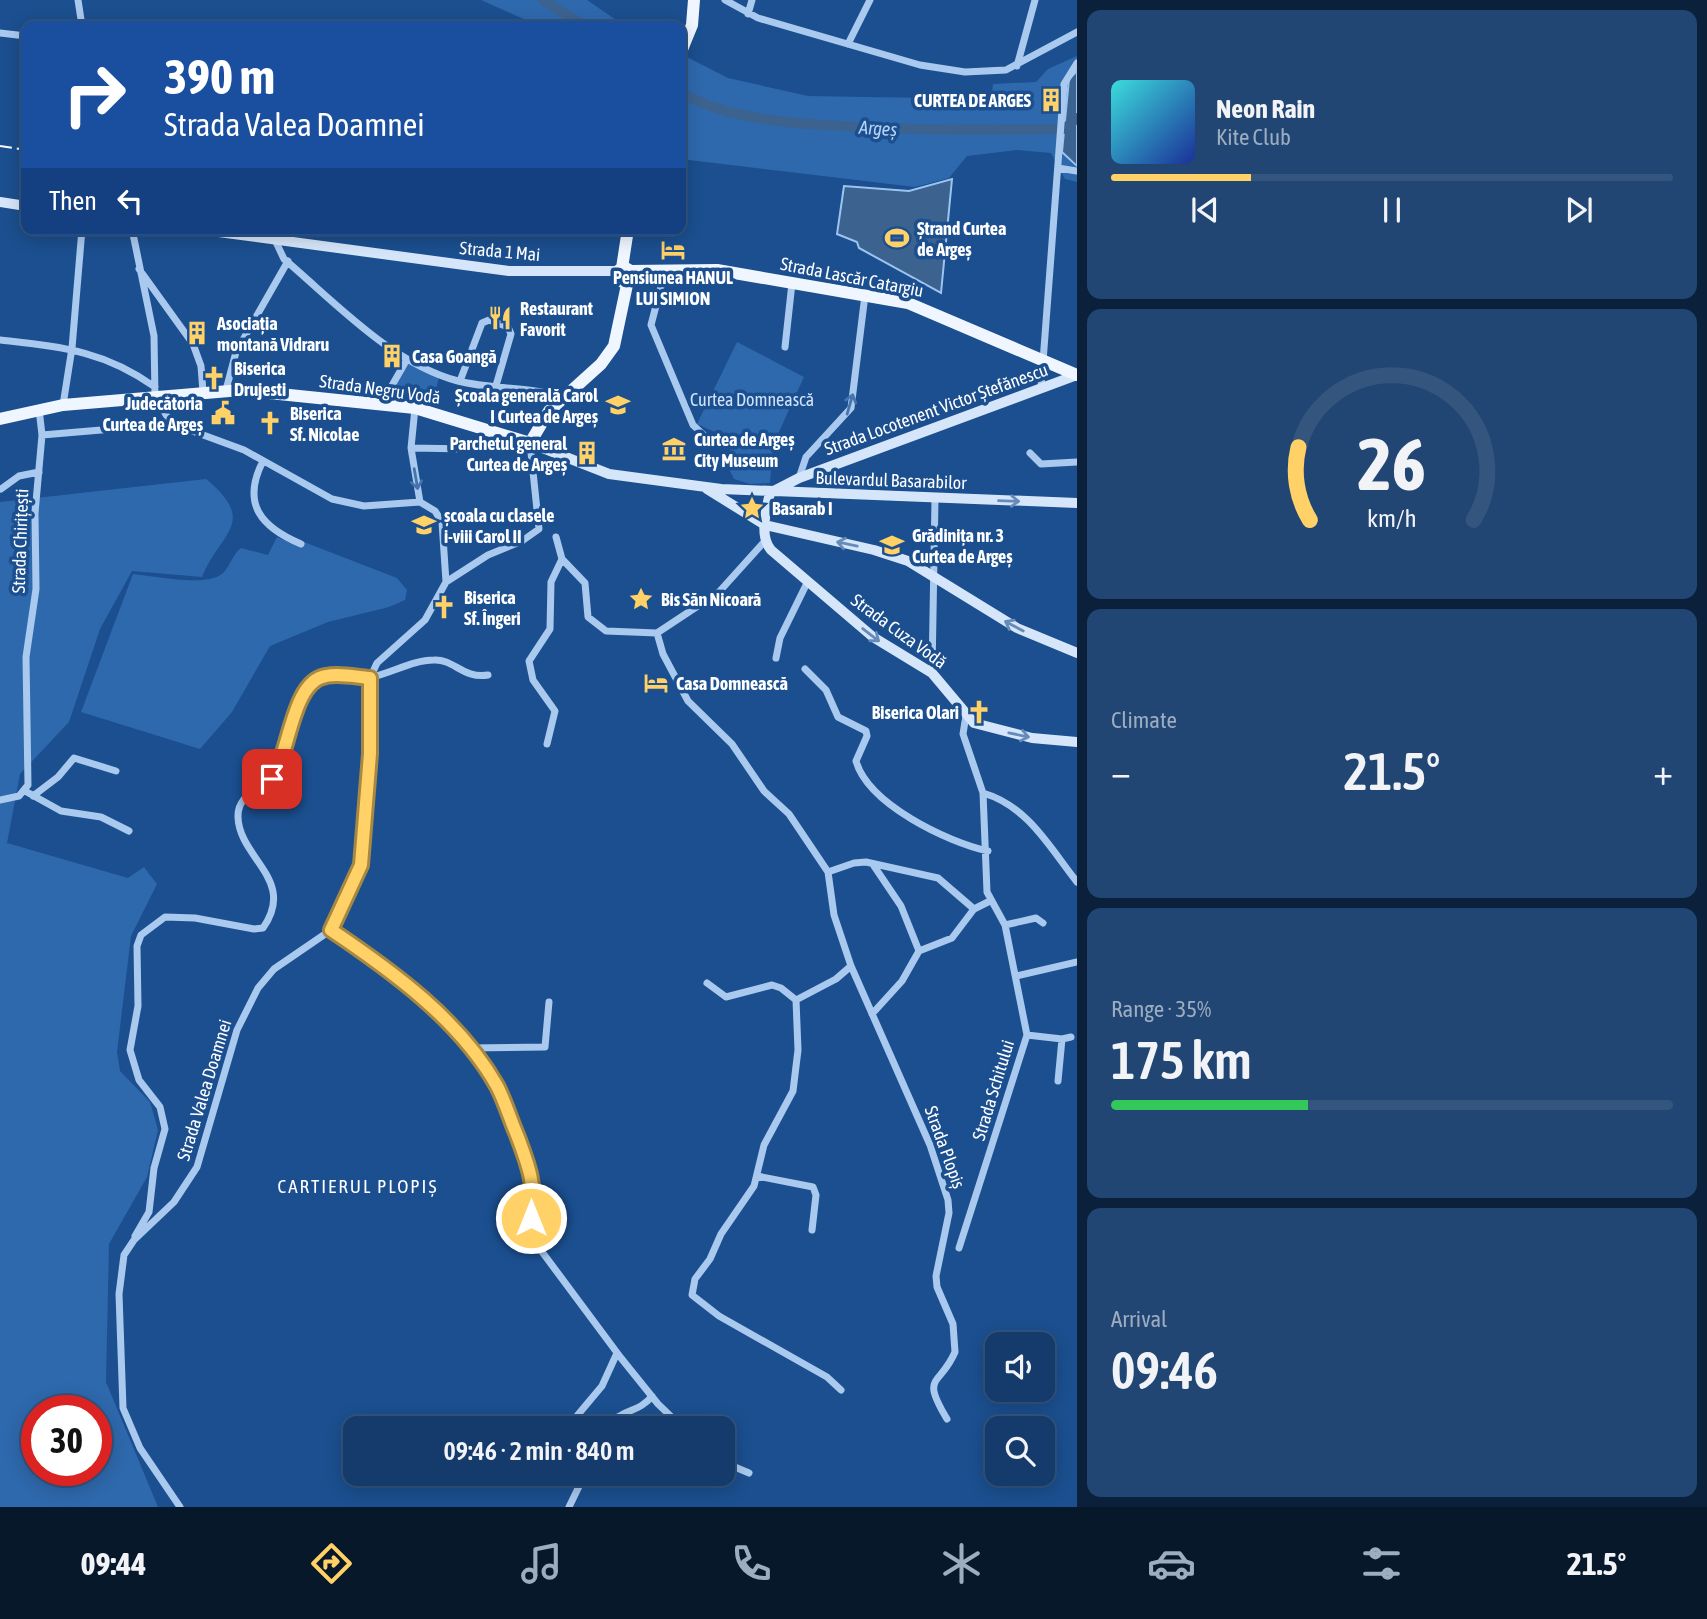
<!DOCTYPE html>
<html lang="en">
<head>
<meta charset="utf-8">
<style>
  body { margin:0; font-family:"Asap Condensed",sans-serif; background:#214673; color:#f1f3f6; height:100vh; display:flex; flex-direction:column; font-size:26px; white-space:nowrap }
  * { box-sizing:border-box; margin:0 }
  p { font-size:23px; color:#9dadc1 }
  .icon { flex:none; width:38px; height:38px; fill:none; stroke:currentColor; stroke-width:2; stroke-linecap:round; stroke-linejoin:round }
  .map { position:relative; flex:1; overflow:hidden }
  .sheet { display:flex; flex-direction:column; gap:10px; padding:10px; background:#0b203b; width:630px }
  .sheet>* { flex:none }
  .top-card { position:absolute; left:21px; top:21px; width:665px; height:214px; border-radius:14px; box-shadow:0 4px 18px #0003,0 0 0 2px #33557e; background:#1a4fa0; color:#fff; overflow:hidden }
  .controls { position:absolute; left:985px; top:1332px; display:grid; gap:14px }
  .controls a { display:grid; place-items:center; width:70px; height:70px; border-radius:14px; background:#143b6b; box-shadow:0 4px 18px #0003,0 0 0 2px #33557e; font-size:35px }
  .speed { position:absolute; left:21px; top:1395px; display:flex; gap:14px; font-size:35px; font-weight:700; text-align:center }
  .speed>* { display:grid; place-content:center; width:91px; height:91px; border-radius:50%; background:#143b6b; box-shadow:0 4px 18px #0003,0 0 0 2px #33557e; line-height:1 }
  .speed .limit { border:10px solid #d22; background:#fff; color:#111 }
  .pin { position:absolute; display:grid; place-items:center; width:60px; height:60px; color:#fff; margin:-30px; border-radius:14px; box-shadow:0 4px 10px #0006 }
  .me { position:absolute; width:77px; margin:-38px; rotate:0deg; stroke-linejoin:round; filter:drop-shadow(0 0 5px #0008) }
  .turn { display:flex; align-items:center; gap:24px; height:147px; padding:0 28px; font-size:32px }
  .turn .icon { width:91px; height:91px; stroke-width:2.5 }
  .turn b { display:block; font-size:49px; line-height:60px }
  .then { display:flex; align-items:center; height:66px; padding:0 28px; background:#0003; gap:14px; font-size:26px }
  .big { font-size:52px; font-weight:600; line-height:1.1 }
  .sheet .card { flex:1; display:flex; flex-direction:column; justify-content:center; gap:10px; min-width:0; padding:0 24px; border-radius:14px; background:#214673 }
  .sheet .dial { align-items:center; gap:0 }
  .dial svg { height:182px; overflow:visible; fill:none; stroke:#33557e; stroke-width:7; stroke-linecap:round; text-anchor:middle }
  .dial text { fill:#f1f3f6; stroke:none }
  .song { display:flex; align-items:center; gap:21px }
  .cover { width:84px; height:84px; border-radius:10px; background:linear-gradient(135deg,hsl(180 70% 55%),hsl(230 70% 35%)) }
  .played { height:7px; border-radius:4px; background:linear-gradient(90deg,#ffd166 25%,#33557e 25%) }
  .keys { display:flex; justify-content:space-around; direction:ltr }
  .heat { display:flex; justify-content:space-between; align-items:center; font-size:38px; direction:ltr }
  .charge { height:10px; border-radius:5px; background:linear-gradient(90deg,#34c759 35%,#33557e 0) }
  .trip { position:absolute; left:343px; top:1416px; width:392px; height:70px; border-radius:14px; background:#143b6b; box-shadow:0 4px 18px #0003,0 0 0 2px #33557e; font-weight:600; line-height:70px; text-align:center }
  .menu { display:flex; height:112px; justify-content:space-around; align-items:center; background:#08182b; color:#9dadc1 }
  .menu .icon { width:49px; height:49px }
  .menu .on { color:#ffd166 }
  .menu b { font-size:32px; color:#f1f3f6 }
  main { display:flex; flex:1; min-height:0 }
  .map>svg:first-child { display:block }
  .green { fill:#2e69ad; fill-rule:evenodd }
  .water { fill:#3c6290; stroke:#9cc4f0; stroke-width:2 }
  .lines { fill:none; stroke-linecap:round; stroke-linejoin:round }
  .river { stroke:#3c6290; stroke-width:10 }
  .street { stroke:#a9c9ee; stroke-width:7 }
  .secondary { stroke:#d6e6fa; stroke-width:10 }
  .primary { stroke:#f0f6ff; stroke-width:12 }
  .rail { stroke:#fff; stroke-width:2; stroke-dasharray:12 5; stroke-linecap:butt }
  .oneway { stroke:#4674ac }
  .oneway2 { stroke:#668bba }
  .route-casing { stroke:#a68842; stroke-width:18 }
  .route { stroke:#ffd166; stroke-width:12 }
  .labels { text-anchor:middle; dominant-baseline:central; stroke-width:7; stroke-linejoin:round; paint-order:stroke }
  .poi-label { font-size:18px; font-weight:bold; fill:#fff; stroke:#1b4f8f; text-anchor:start }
  .street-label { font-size:18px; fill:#fff; stroke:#1b4f8f }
  .park-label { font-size:18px; fill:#cfe3fa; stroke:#1b4f8f }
  .water-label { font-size:19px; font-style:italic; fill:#b5d3f5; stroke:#1b4f8f }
  .neighbourhood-label { font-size:19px; letter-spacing:2px; fill:#fff; stroke:#1b4f8f }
</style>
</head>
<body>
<main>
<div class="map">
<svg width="1077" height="1507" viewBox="0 0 1077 1507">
  <rect width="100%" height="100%" fill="#1b4f8f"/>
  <path class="green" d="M481,0H587L625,26H539Z
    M681,54L728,78L808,96L991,99L993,84L1036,82L1048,69L1077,56V182L1065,179L1051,153L1017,150L967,156L949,178L915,187L681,159Z
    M737,342L804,377L773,445L770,483L750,484L734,479L727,465L734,455L730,453L732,440L697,424Z
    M407,363L439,377L436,389H429L427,395L419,394L417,402L390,398Z
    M206,479C259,523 220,532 202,577L132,571L100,629L69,722L20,774L7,843L128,878L144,867L157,884L131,936L117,1052L120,1071L150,1102L158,1130L147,1177L109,1244L106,1382L158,1507H0V502ZM37,1410H96V1470H37Z
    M277,537L302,548L304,542L397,578L407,590L405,600L389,607L328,622L270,646L232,712L200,749L81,712L133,574C154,576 205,587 222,574C230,567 232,555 241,548L268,555Z"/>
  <path class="water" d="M1077,71V166L1062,152L1069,79Z
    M952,179L941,293L859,248L857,242L837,234L844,186L909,191Z"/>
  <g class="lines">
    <path class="river" d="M543,0L585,26
      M681,93C731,120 787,123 843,126C917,131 990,130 1064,129L1077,118"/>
    <path class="street" d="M78,0L82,26
      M725,0L758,18L920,65L965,72L1006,70L1077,32
      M748,14L752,0
      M0,33L26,36
      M848,44L870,0
      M1017,66L1035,0
      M1058,168L1077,171
      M132,229L154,336L155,397L168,418L187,429L244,450L332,499L364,506L420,502
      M275,240L284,259C336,303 391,363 458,381C493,390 529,386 563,397
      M139,269L193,344L201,366L203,392
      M665,271L651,325L693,425L708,439
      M0,340C61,347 103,350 155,387
      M785,347L792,283
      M460,381L482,323L489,320L508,327L511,334L495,389
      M1041,388L1064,84L1077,63
      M226,390L236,352L288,261
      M382,403L406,361
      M63,405L72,348L82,229
      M415,408L411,448L420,502
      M42,435L113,429
      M411,448L469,449
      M1030,453L1041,464L1077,462
      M263,461C241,504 261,527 301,544
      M799,478L806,457L851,408L865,295
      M1,489L19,476L39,472
      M556,537L562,559L585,583L588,617L606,631L657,633L719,592L764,542
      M446,582L488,555L522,541L539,529L530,443
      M657,633L663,654L688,701L732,744L764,791L789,814L828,872L834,915L851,966L930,1145L948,1200L949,1213L936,1276L937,1287L953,1324L955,1352C940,1387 920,1374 947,1419
      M776,658L780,638L807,583
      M805,669L826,690L838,717L866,731L867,736L856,761C868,804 947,842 988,851
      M932,673L935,499
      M547,744L555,711L533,680L529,661L550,629L551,582L562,559
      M25,791L61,811L101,817L129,831
      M983,793C1028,806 1050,848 1077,882
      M33,796L58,777L74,758L116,771
      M0,800L19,796L28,785L26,657L36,589L35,513L42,435L39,409
      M874,866L901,906L919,951L952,938L974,909
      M828,872L854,863L866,862L938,878L974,909L990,901
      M1005,925L1036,918L1043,923
      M331,930C421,990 492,1050 525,1157C529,1170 533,1185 534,1199C535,1214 527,1227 534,1241L621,1358L658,1404L683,1428
      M1016,976L1077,962
      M707,983L726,997L772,985L781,988L796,1000L798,1050L793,1091L764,1145L754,1186L721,1234L710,1259L695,1279L692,1295L719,1316L827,1377L841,1390
      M796,1000L836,979L851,966
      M872,1014L902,981L919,951
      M1027,1035L1062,1039
      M469,1048L545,1047L549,1002
      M1058,1081L1062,1039L1071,1037
      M757,1176L813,1187L816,1195L812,1230
      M135,1236L149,1212L154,1168L165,1129L160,1107L139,1080L130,1050L138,1006L137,946L141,935L165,917L195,918L254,929L263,928C297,880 239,858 238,817C237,790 272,787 282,762C291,736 291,682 325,676C340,673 357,680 372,677C392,673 413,660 434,660C454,659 463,679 488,675
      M959,1248L1027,1035L1005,925L987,892L983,793L963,734L966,715
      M573,1428L576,1417L602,1386L617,1353
      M608,1428C618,1409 640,1413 652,1396
      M723,1462L749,1473
      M180,1507L140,1448L123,1408L119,1294L124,1255L134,1240L174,1202L197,1167L237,1030L258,988L274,969L331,930L357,879L363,851L370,754V678L377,663L425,620L446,582L442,522L435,511L420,502
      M569,1507L585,1474"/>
    <path class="secondary" d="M0,202L26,206
      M196,229L509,271H618
      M530,443L609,474L721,489L1077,503
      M707,489L765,525L874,550L908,561L1017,628L1077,653
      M770,493C766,510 759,536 771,550L873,637L932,673L974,723L1032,738L1077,742
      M770,493L799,478L1077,375"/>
    <path class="primary" d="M681,52L692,25L694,0
      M622,268L628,229
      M617 275a7 7 0 1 1 14 0a7 7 0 1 1-14 0Z
      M629,271L717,270L908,303L1077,375
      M0,419L63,405L241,390L415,408L530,443L549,411L601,364L614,346L628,280"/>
    <path class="rail" d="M0,146L26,150"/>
  </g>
  <defs><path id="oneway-shaft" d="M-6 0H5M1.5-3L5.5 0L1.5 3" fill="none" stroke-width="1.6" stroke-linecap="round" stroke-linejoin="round" transform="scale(1.75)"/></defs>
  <g class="oneway">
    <use href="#oneway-shaft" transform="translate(850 404) rotate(-74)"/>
    <use href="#oneway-shaft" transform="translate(416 479) rotate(80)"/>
  </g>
  <g class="oneway2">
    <use href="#oneway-shaft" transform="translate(1009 501) rotate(2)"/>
    <use href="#oneway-shaft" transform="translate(847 544) rotate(-168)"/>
    <use href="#oneway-shaft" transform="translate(1014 626) rotate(-152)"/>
    <use href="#oneway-shaft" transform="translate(871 635) rotate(38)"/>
    <use href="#oneway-shaft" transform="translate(1019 735) rotate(12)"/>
  </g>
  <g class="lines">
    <g class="route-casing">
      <path id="route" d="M272,779C290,752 292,681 326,676C340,673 356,677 370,678V754L361,865L331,930C392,971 460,1020 497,1086C505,1101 510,1119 517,1135C527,1161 538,1190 531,1218"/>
    </g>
    <use href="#route" class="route"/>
  </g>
  <defs>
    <g id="building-bare" transform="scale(1.89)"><path d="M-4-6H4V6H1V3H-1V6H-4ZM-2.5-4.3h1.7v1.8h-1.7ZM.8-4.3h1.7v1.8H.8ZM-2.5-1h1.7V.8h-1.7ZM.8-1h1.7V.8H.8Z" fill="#ffd166" stroke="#1b4f8f" stroke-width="2.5" paint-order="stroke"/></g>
    <g id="stadium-bare" transform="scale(1.89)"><path d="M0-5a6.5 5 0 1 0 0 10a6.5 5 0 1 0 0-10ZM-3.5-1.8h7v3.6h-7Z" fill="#ffd166" stroke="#1b4f8f" stroke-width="2.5" paint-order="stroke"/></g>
    <g id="hotel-bare" transform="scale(1.89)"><path d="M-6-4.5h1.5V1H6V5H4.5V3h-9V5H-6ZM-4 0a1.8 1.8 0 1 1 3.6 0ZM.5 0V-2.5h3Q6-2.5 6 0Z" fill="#ffd166" stroke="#1b4f8f" stroke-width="2.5" paint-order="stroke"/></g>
    <g id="restaurant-bare" transform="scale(1.89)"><path d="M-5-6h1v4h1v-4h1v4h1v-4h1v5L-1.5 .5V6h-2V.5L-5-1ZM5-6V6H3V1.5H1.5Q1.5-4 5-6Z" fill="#ffd166" stroke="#1b4f8f" stroke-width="2.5" paint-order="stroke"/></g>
    <g id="church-bare" transform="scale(1.89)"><path d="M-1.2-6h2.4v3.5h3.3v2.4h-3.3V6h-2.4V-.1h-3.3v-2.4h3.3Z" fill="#ffd166" stroke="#1b4f8f" stroke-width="2.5" paint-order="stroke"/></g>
    <g id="school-bare" transform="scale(1.89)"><path d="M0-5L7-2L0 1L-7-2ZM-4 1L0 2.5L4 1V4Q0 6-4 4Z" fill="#ffd166" stroke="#1b4f8f" stroke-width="2.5" paint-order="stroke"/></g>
    <g id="civic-bare" transform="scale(1.89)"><path d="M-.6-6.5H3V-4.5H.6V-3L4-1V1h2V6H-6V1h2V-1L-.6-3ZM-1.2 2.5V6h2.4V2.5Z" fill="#ffd166" stroke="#1b4f8f" stroke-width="2.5" paint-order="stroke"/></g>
    <g id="museum-bare" transform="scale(1.89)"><path d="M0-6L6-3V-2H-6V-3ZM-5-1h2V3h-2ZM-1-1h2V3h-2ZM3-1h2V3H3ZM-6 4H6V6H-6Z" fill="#ffd166" stroke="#1b4f8f" stroke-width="2.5" paint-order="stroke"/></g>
    <g id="sight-bare" transform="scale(1.89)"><path d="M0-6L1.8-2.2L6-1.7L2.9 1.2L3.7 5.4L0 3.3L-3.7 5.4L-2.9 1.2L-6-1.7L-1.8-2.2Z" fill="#ffd166" stroke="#1b4f8f" stroke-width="2.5" paint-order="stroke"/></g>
  </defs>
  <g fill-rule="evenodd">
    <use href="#building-bare" x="1051" y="100"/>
    <use href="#stadium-bare" x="897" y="238"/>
    <use href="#hotel-bare" x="673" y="250"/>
    <use href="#restaurant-bare" x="500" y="318"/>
    <use href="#building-bare" x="197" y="333"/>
    <use href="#building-bare" x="392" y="356"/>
    <use href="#church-bare" x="214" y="378"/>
    <use href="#school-bare" x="618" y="405"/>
    <use href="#civic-bare" x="223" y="413"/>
    <use href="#church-bare" x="270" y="423"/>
    <use href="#museum-bare" x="674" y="449"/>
    <use href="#building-bare" x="587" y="453"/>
    <use href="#sight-bare" x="752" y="508"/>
    <use href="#school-bare" x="424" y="525"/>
    <use href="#school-bare" x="892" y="545"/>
    <use href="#sight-bare" x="641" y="599"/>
    <use href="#church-bare" x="444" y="607"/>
    <use href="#hotel-bare" x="656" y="683"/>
    <use href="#church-bare" x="979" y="712"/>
  </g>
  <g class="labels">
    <g class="poi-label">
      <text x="1031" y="100" text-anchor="end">CURTEA DE ARGES</text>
      <text x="917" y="228">Ștrand Curtea<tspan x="917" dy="21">de Argeș</tspan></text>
      <text x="673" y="277" text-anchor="middle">Pensiunea HANUL<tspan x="673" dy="21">LUI SIMION</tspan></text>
      <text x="520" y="308">Restaurant<tspan x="520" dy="21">Favorit</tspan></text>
      <text x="217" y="323">Asociația<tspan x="217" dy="21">montană Vidraru</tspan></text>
      <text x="412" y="356">Casa Goangă</text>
      <text x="234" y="368">Biserica<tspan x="234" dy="21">Drujesti</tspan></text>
      <text x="598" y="395" text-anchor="end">Școala generală Carol<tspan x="598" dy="21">I Curtea de Argeș</tspan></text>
      <text x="203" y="403" text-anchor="end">Judecătoria<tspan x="203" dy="21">Curtea de Argeș</tspan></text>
      <text x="290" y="413">Biserica<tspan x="290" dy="21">Sf. Nicolae</tspan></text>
      <text x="694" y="439">Curtea de Argeș<tspan x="694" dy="21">City Museum</tspan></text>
      <text x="567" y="443" text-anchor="end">Parchetul general<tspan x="567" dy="21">Curtea de Argeș</tspan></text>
      <text x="772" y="508">Basarab I</text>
      <text x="444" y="515">școala cu clasele<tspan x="444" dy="21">i-viii Carol II</tspan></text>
      <text x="912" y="535">Grădinița nr. 3<tspan x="912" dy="21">Curtea de Argeș</tspan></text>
      <text x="464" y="597">Biserica<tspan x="464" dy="21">Sf. Îngeri</tspan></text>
      <text x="661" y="599">Bis Săn Nicoară</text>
      <text x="676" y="683">Casa Domnească</text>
      <text x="959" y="712" text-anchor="end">Biserica Olari</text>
    </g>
    <g class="street-label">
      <text transform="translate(500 251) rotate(5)">Strada 1 Mai</text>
      <text transform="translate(852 277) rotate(11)">Strada Lascăr Catargiu</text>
      <text transform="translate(380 389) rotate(8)">Strada Negru Vodă</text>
      <text transform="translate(936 409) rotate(-20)">Strada Locotenent Victor Ștefănescu</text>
      <text transform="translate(891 480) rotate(2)">Bulevardul Basarabilor</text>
      <text transform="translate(20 541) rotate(-88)">Strada Chirițești</text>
      <text transform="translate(899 631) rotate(36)">Strada Cuza Vodă</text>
      <text transform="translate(204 1090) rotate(-73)">Strada Valea Doamnei</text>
      <text transform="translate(993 1090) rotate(-73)">Strada Schitului</text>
      <text transform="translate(945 1147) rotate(70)">Strada Plopiș</text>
    </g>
    <g class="park-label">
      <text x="752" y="399">Curtea Domnească</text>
    </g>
    <g class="water-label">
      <text transform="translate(878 128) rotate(4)">Argeș</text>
    </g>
    <g class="neighbourhood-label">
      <text x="358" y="1186">CARTIERUL PLOPIȘ</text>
    </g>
  </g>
</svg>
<div class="controls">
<a><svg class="icon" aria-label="sound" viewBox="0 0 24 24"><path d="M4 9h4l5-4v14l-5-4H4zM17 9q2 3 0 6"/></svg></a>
<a><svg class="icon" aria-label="search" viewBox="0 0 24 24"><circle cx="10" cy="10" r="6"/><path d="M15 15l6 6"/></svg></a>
</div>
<div class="speed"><div class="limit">30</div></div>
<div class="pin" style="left:272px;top:779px;background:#d93025"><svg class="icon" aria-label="arrive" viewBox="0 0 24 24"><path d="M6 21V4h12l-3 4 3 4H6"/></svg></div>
<svg class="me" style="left:531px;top:1218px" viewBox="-20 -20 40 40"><circle r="17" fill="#ffd166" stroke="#fff" stroke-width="3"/><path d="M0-11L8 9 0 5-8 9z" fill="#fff"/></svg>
<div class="trip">09:46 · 2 min · 840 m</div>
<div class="top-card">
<div class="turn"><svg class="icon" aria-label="right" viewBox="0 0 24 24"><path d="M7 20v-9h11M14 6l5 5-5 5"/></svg><div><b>390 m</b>Strada Valea Doamnei</div></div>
<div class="then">Then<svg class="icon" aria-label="left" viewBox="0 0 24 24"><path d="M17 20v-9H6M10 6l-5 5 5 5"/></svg></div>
</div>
</div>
<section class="sheet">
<div class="card">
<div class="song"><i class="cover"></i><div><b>Neon Rain</b><p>Kite Club</p></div></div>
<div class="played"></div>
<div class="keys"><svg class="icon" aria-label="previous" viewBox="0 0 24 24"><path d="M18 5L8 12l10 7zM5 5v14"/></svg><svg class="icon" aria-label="pause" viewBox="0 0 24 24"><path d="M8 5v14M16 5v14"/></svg><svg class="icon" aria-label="next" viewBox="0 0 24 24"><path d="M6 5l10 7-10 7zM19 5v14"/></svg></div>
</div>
<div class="card dial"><svg viewBox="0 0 100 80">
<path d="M14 69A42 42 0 1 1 86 69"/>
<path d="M14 69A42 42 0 0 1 9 37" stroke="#ffd166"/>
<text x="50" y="56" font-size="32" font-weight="700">26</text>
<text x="50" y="72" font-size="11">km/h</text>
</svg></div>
<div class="card"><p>Climate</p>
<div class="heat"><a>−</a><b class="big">21.5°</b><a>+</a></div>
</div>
<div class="card"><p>Range · 35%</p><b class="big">175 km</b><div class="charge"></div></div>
<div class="card"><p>Arrival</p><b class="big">09:46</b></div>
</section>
</main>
<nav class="menu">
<b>09:44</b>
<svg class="icon on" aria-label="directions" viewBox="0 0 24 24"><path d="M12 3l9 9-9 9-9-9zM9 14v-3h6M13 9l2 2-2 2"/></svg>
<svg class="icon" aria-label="music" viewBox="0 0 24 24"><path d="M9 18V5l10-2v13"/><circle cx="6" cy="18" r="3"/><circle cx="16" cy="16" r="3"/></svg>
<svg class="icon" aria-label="phone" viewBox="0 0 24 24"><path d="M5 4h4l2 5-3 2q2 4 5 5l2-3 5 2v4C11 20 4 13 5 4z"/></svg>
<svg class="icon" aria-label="climate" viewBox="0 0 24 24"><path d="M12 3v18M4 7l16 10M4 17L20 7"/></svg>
<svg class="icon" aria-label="car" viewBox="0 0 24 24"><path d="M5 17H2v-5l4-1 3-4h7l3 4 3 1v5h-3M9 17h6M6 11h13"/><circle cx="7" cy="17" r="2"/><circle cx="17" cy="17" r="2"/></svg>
<svg class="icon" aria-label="filters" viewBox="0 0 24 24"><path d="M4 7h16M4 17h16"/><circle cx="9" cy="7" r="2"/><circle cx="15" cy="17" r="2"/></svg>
<b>21.5°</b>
</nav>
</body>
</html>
